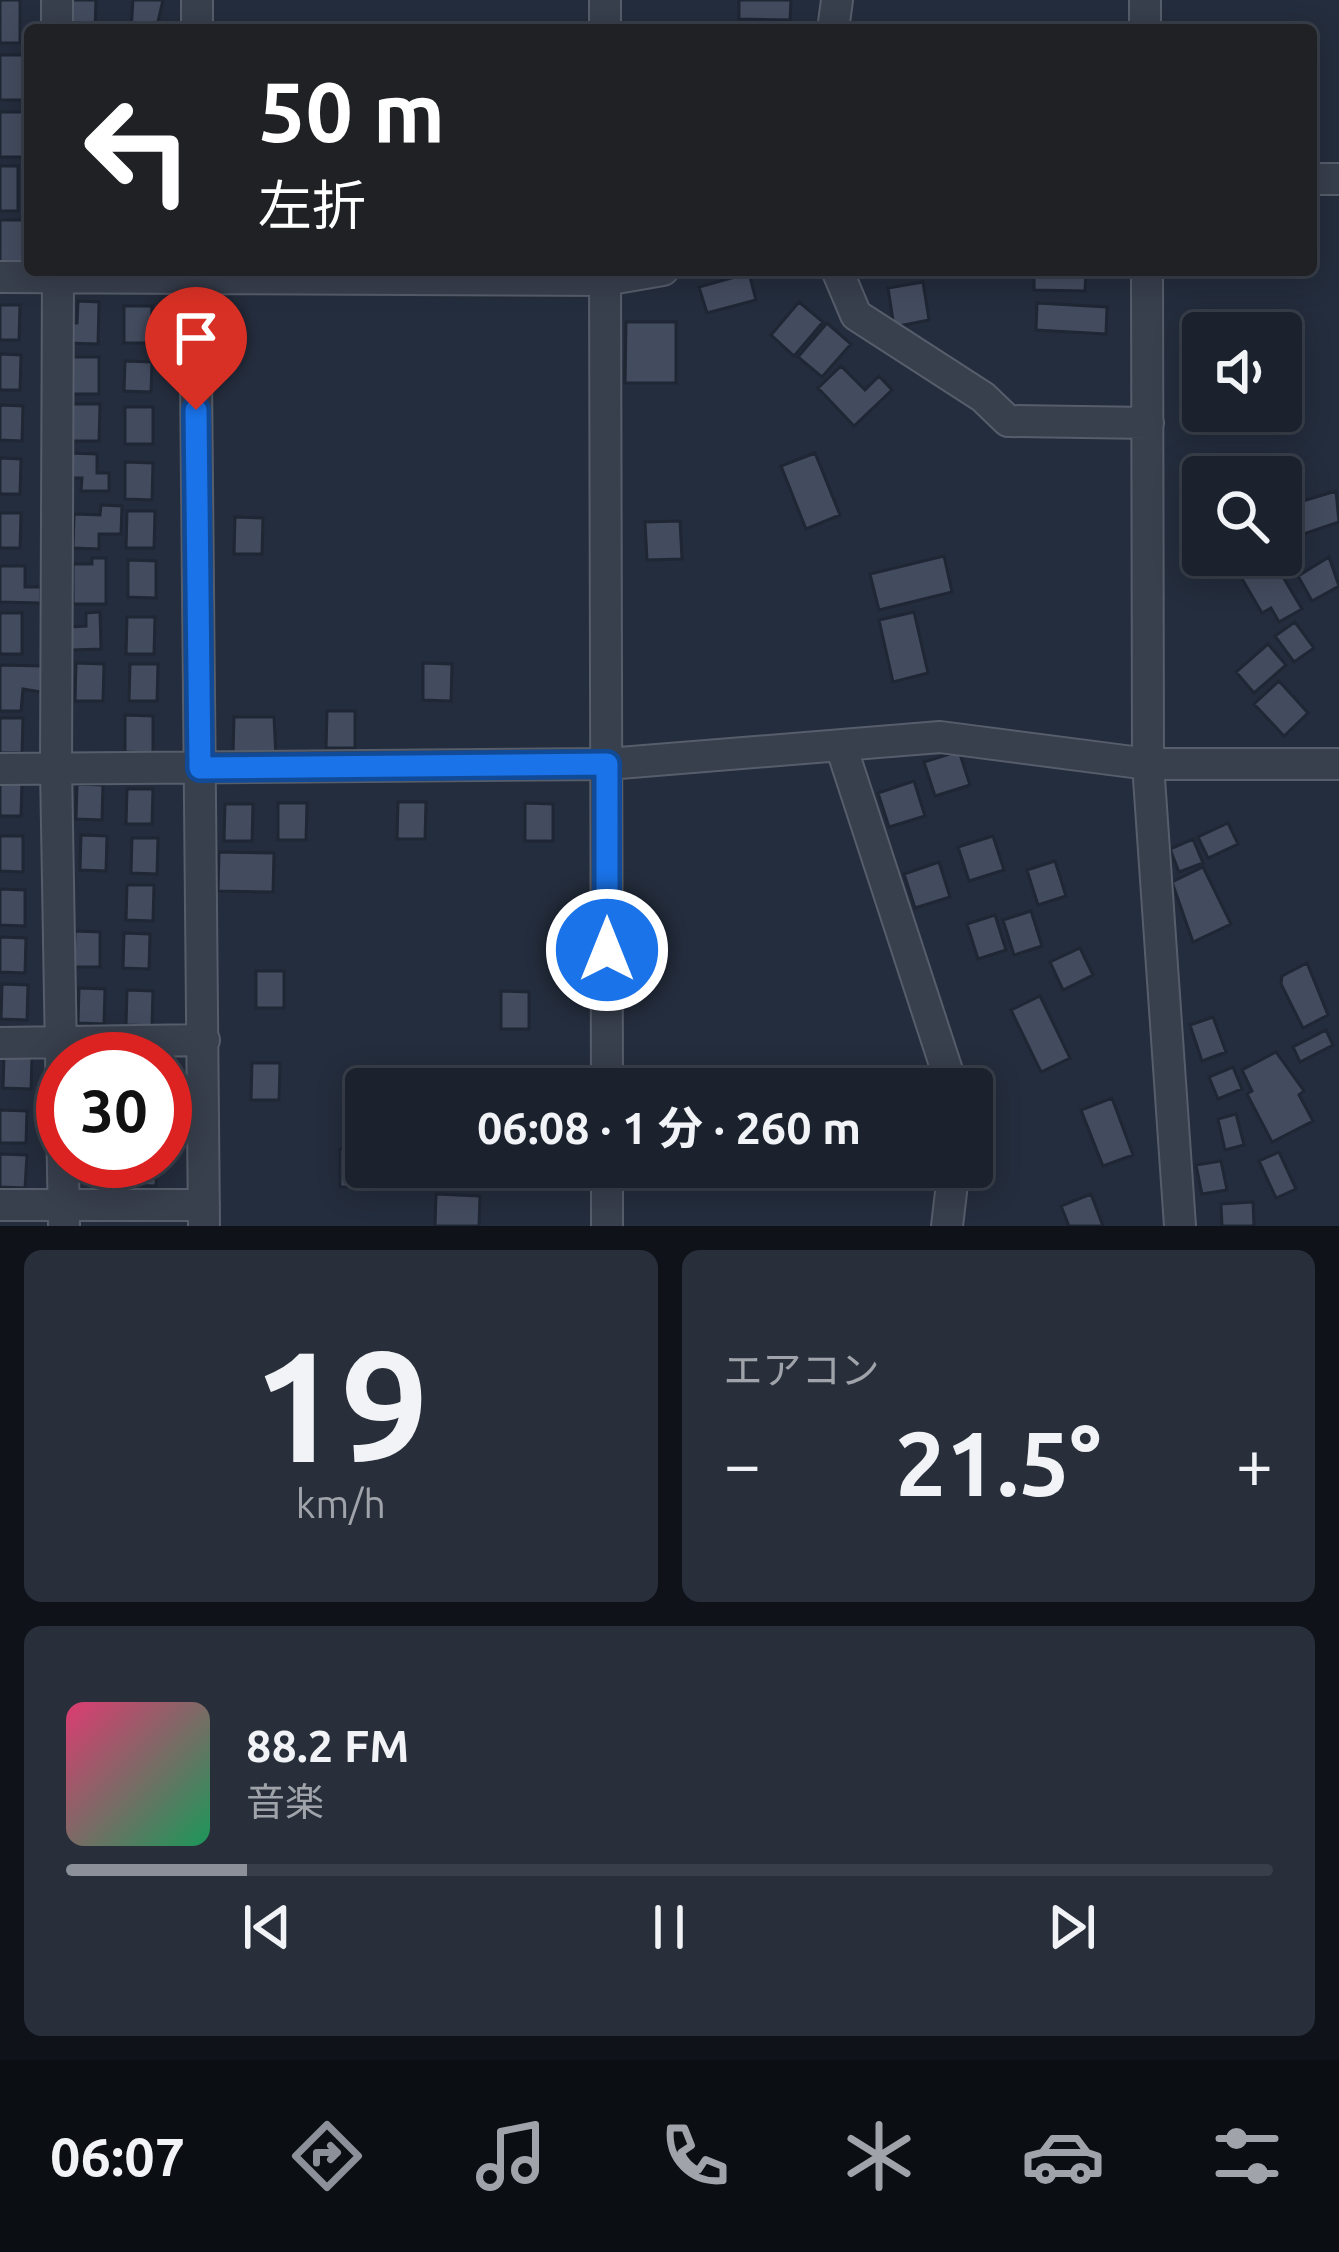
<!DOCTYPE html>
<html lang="ja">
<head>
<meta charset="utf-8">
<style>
  body { margin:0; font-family:Ubuntu,"Noto Sans JP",sans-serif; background:#282f3a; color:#f1f3f6; height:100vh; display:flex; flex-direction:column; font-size:45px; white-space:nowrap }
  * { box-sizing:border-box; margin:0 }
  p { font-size:39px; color:#a0a4aa }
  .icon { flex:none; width:66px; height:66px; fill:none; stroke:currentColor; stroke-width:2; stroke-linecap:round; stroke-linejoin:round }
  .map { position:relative; height:1226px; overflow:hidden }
  .drawer { display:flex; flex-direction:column; gap:24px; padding:24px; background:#0f1319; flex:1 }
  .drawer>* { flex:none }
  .guide { position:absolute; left:24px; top:24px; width:1293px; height:252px; border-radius:12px; box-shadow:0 6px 30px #0003,0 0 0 3px #393f4a; background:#202124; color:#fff; overflow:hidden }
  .buttons { position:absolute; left:1182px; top:312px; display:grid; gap:24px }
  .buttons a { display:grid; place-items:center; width:120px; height:120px; border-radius:12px; background:#1b222e; box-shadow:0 6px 30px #0003,0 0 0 3px #393f4a; font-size:60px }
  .speed { position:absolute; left:36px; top:1032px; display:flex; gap:24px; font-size:60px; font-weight:700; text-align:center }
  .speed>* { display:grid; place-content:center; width:156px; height:156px; border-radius:50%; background:#1b222e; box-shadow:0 6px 30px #0003,0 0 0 3px #393f4a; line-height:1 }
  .speed .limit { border:18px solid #d22; background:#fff; color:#111 }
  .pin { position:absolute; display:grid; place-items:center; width:102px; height:102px; color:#fff; margin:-123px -51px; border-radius:50% 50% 50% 0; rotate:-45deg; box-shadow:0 0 12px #0007 }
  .pin .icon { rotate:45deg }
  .me { position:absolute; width:132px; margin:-66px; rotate:0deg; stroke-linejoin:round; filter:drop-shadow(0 0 9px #0008) }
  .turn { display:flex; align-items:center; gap:42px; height:252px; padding:0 36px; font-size:54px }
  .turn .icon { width:156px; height:156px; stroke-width:2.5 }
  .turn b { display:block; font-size:84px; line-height:102px }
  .big { font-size:90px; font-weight:700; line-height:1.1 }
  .drawer .card { flex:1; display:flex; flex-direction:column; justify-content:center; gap:18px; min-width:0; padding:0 42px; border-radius:18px; background:#282f3a }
  .drawer .dial { align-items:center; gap:0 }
  .dial b { font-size:156px; line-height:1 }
  .song { display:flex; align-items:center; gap:36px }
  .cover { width:144px; height:144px; border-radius:18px; background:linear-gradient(135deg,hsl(340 70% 55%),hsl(150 70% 35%)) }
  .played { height:12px; border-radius:6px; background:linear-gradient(90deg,#8c9099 15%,#393f4a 15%) }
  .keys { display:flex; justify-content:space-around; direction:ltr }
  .heat { display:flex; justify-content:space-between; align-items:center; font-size:66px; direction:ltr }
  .drawer .tiles { flex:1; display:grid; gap:24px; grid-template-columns:1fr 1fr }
  .card:last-child { grid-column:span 2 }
  .trip { position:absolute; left:345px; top:1068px; width:648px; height:120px; border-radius:12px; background:#1b222e; box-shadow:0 6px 30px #0003,0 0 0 3px #393f4a; font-weight:700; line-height:120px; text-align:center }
  .dock { display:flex; height:192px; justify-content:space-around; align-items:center; background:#0b0e12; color:#a0a4aa }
  .dock .icon { width:84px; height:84px }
  .dock .on { color:#8c9099 }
  .dock b { font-size:54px; color:#f1f3f6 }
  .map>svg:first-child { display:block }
  .building { fill:#434c5f; stroke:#1f2634; stroke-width:3 }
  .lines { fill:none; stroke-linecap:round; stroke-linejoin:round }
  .minor-casing { stroke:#565d6b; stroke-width:34 }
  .minor { stroke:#383f4d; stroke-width:30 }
  .route-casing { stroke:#114b97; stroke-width:30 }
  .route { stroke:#1a73e8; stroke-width:21 }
</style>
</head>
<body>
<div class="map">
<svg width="1339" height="1226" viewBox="0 0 1339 1226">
  <rect width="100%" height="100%" fill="#242d3d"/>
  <path class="building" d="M0,0H20V43H0Z
    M68,0H96L95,30H67Z
    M133,0H163L156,30H131Z
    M739,0H791L790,20L739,19Z
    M0,55H26V100H0Z
    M0,112H25V157H0Z
    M0,166H18V211H0Z
    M0,220H26L25,266H0Z
    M1034,270H1086L1085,291L1034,290Z
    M749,273L756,300L707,313L699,287Z
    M923,282L929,320L894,327L888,288Z
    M78,301L99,302L98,344L67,343V323H77Z
    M799,302L823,322L794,356L771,335Z
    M1037,303L1107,307L1106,334L1036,330Z
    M0,305H20L19,340H0Z
    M124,306H152L151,343H124Z
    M626,322H676V383H625Z
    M827,323L851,344L822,377L798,357Z
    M0,354L21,355L20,390H0Z
    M71,357H99V394H71Z
    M125,361L152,362L151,392L124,391Z
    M841,366L865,390L879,376L892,390L854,426L818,388Z
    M72,404H100L99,441H71Z
    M0,405L23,406L22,441L0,440Z
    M125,407H153V444H125Z
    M68,453L97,454V473H109V491H81L82,478H68Z
    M815,453L840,515L806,529L781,466Z
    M0,458L21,459L20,494H0Z
    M125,462L153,463L152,500L125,499Z
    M1336,491L1339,522L1295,537L1286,506Z
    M101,505L122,506L121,534H99V549L73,548L74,514L100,515Z
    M127,511H155L154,548H126Z
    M0,513H21L20,548H0Z
    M235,517L263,518L262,554H234Z
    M680,521L682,559L647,560L645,522Z
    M1270,555L1302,609L1279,622L1271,608L1262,613L1238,572Z
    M944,556L952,592L879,610L870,574Z
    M1329,557L1339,586L1312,601L1298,576Z
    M92,558H106V604H73V564H92Z
    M128,560L156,561V598L128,597Z
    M0,566H25V587H41V603L0,602Z
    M100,612L101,649L71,650L70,627L86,626V613Z
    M914,612L928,673L893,682L879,620Z
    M0,613H22V654H0Z
    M127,617H155L154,654H126Z
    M1295,622L1314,648L1294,662L1275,636Z
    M1268,644L1286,665L1254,693L1236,672Z
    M76,663L104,664L103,701H75Z
    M423,663L452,664L451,701L423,700Z
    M130,664H158L157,701H129Z
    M0,665L42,666L41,692L23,689L21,711H0Z
    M1279,681L1308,713L1284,736L1254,704Z
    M327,711H355V748H326Z
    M125,715L153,716V753L125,752Z
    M234,717H274L276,758L233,754Z
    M0,718H23L22,753H0Z
    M959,751L970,785L935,796L924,762Z
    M0,780L22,781L21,816H0Z
    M914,781L925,816L889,827L878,793Z
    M77,784L103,785L102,820L76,819Z
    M127,789H153L152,824H126Z
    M398,802H426L425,839H397Z
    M278,803H307L306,840H278Z
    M525,803L553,804V841H525Z
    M225,804H253L252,841H224Z
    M1228,823L1238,844L1208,858L1198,837Z
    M81,835L107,836L106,871L80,870Z
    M0,836H23V872L0,871Z
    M993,836L1004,870L969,881L958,847Z
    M132,838H158L157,874L131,873Z
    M1193,839L1203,863L1179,872L1170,849Z
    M219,852L274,853L273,892L218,891Z
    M1055,861L1066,896L1038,905L1027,870Z
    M939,862L950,897L915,908L904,874Z
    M1203,867L1231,924L1193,942L1172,882Z
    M127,885H154L153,921L126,920Z
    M0,889L25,890V926L0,925Z
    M1031,911L1042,946L1014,955L1003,920Z
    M995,915L1006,950L978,959L967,924Z
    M75,931L100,932V967H74Z
    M124,933L150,934L149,969L123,968Z
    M0,937L26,938L25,973L0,972Z
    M1080,948L1093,975L1063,990L1050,962Z
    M1307,963L1328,1015L1303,1028L1281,984L1282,976Z
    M256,971H284V1008H256Z
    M2,984L28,985L27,1020L1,1019Z
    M79,988L105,989L104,1024L78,1023Z
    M127,990L153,991L152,1026L126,1025Z
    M501,991L529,992V1029H501Z
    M1040,996L1070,1058L1041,1072L1011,1010Z
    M1213,1017L1226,1052L1202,1061L1190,1025Z
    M1326,1030L1333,1045L1300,1062L1293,1047Z
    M1276,1052L1304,1091L1299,1095L1313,1121L1272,1142L1247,1094L1252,1091L1242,1070Z
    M4,1056L32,1057L31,1089L3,1088Z
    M252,1063H280L279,1100H251Z
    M1233,1067L1242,1089L1218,1099L1209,1077Z
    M1112,1098L1133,1155L1103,1166L1081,1110Z
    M0,1110L27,1111L26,1143H0Z
    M1236,1114L1244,1145L1225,1150L1218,1119Z
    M340,1149L366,1150L368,1187H340Z
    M1279,1152L1296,1189L1276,1198L1259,1161Z
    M0,1154L27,1155L25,1188L0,1187Z
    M79,1161H107V1181L78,1179Z
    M129,1161H157L156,1186L128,1185Z
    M1221,1161L1227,1190L1202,1194L1196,1165Z
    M436,1194L480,1196L479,1226H435Z
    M1091,1194L1103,1226H1069L1061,1206Z
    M1253,1202L1254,1226H1222L1221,1204Z"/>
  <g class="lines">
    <g class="minor-casing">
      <path id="minor" d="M57,0V30
        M605,0V30
        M1145,0V30
        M197,30V0
        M833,30L837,0
        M1311,179H1339
        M58,270L56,768L64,1226
        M195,270L204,1226
        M605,270L607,1089
        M837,270L856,315L983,397L1008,421L1148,423
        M1147,270L1148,764L1180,1226
        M0,277L605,280L663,270
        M841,746L953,1089
        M0,769L607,764L940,737L1148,764H1339
        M0,1043L204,1040
        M607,1167V1226
        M0,1205H204
        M947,1226L954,1167"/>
    </g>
    <use href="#minor" class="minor"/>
  </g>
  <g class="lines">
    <g class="route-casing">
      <path id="route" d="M196,410L200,768L607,764V950"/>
    </g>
    <use href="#route" class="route"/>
  </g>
</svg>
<div class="buttons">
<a><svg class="icon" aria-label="sound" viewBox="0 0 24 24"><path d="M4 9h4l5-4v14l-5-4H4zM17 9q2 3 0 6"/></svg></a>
<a><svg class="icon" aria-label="search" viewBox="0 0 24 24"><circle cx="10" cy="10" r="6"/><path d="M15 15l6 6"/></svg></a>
</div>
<div class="speed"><div class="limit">30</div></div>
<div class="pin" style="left:196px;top:410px;background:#d93025"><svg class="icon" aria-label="arrive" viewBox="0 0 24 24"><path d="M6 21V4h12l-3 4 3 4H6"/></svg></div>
<svg class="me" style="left:607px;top:950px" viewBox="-20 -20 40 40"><circle r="17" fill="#1a73e8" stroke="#fff" stroke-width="3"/><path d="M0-11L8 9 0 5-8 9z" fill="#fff"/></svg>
<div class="trip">06:08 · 1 分 · 260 m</div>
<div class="guide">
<div class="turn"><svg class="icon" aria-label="left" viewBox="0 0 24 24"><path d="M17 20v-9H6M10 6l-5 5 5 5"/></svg><div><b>50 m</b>左折</div></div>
</div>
</div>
<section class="drawer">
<div class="tiles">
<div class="card dial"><b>19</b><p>km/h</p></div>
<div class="card"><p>エアコン</p>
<div class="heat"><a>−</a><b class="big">21.5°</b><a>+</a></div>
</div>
<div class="card">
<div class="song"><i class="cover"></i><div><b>88.2 FM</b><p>音楽</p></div></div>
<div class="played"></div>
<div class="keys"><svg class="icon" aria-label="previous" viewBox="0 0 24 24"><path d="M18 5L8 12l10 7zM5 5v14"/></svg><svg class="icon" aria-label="pause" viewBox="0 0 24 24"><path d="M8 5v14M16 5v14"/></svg><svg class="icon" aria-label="next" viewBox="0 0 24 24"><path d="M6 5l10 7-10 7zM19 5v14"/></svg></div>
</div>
</div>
</section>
<nav class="dock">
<b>06:07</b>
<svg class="icon on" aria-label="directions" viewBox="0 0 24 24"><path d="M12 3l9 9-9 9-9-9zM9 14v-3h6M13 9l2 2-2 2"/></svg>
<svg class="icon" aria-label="music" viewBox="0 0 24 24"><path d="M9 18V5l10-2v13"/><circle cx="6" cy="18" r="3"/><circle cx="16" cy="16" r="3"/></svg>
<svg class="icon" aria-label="phone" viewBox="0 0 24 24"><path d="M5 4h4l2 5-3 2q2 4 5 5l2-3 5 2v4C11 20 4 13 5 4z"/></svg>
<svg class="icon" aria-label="climate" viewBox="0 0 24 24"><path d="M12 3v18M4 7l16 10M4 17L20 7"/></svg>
<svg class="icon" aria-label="car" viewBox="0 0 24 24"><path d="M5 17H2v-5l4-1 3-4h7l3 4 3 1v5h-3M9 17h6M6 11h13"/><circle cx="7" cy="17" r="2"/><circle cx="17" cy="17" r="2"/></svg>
<svg class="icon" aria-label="filters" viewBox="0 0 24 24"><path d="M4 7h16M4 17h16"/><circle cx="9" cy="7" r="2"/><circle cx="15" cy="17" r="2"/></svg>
</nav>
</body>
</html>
